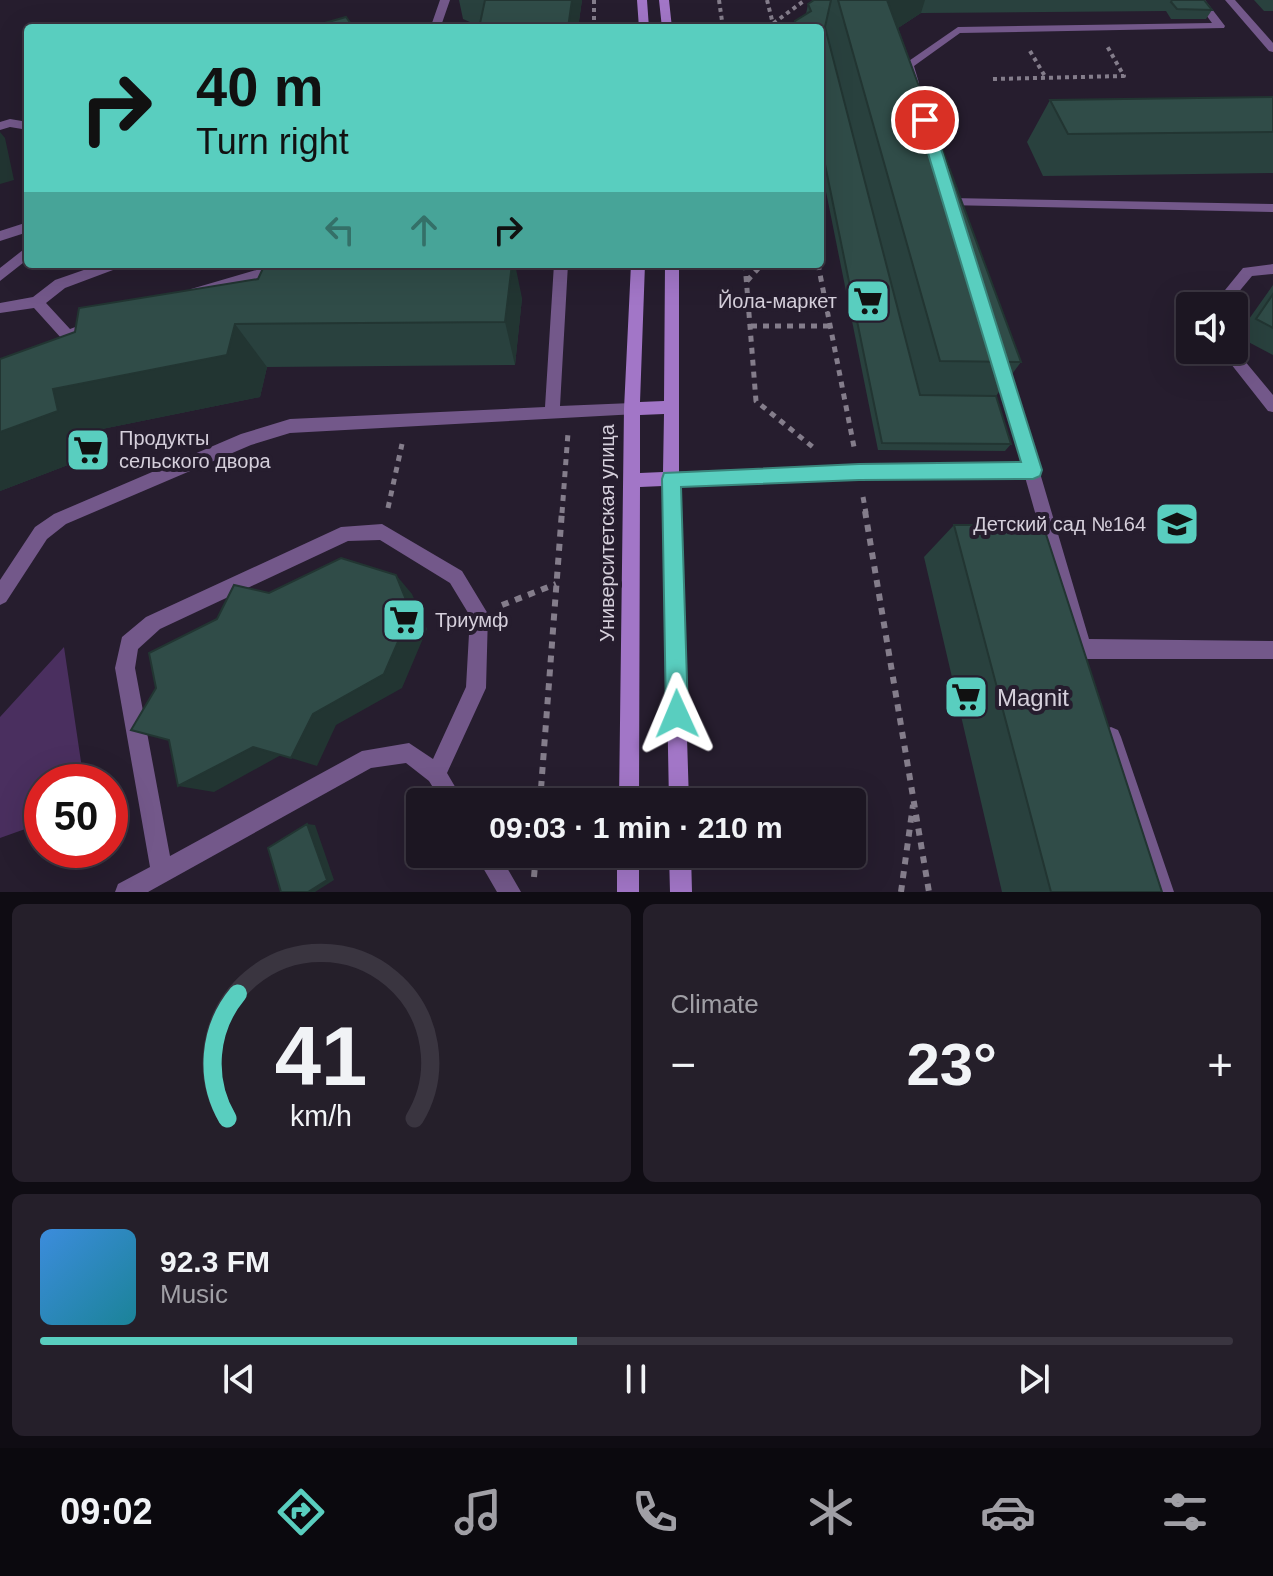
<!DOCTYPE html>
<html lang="en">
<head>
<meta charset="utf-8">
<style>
  body { margin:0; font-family:Helvetica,sans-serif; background:#251f2a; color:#f1f3f6; height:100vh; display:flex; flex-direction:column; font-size:30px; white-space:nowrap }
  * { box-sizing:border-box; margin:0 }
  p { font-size:26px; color:#a09fa5 }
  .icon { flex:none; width:44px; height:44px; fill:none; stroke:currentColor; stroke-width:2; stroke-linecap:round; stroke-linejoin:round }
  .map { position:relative; height:892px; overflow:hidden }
  .details { display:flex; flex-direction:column; gap:12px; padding:12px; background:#0f0c13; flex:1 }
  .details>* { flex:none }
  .banner { position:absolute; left:24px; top:24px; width:800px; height:244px; border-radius:8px; box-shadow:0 8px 32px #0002,0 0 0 2px #3a3540; background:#59cebf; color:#111; overflow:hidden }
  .controls { position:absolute; left:1176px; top:292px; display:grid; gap:16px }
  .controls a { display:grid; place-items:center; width:72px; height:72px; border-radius:8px; background:#1c1622; box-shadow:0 8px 32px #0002,0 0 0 2px #3a3540; font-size:40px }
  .speed { position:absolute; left:24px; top:764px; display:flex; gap:16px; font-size:40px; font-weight:700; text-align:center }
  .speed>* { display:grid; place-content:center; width:104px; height:104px; border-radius:50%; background:#1c1622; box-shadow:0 8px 32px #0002,0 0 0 2px #3a3540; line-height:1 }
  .speed .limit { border:12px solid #d22; background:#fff; color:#111 }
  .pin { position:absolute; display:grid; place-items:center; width:68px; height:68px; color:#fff; margin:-34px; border:4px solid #fff; border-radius:50%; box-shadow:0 2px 8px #0007 }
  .me { position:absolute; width:88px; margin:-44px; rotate:359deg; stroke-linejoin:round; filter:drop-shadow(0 0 6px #0008) }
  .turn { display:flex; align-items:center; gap:28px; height:168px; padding:0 40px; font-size:36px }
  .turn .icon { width:104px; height:104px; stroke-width:2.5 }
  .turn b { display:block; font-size:56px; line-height:68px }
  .lanes { display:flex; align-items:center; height:76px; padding:0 40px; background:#0003; justify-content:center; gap:40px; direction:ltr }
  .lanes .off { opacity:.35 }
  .big { font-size:60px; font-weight:800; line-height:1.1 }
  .details .card { flex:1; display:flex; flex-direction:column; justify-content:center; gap:12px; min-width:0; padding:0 28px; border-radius:12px; background:#251f2a }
  .details .dial { align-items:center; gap:0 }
  .dial svg { height:208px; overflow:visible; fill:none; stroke:#3a3540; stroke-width:7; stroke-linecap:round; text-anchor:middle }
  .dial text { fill:#f1f3f6; stroke:none }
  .song { display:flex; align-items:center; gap:24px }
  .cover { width:96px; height:96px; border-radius:12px; background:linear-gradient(135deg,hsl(210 70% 55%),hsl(190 70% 35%)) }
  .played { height:8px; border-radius:4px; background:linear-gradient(90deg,#59cebf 45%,#3a3540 45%) }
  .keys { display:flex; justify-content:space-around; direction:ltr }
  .heat { display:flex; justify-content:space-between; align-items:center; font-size:44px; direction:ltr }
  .details .tiles { flex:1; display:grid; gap:12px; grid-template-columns:1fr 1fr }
  .card:last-child { grid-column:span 2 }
  .trip { position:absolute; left:406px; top:788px; width:460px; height:80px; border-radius:8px; background:#1c1622; box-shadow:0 8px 32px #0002,0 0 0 2px #3a3540; font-weight:800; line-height:80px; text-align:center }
  .tabs { display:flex; height:128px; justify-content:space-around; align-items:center; background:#0b090e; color:#a09fa5 }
  .tabs .icon { width:56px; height:56px }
  .tabs .active { color:#59cebf }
  .tabs b { font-size:36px; color:#f1f3f6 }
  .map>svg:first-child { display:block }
  .green { fill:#4a2f5f }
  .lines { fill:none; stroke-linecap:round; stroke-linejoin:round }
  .path-far2 { stroke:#847d8b; stroke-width:4; stroke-dasharray:4 4; stroke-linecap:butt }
  .path-far1 { stroke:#847d8b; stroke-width:5; stroke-dasharray:6 6; stroke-linecap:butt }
  .path { stroke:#847d8b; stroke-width:6; stroke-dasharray:7 7; stroke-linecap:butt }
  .lane { fill:#73588a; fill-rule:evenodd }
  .secondary { fill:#a276c7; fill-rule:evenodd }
  .wall { fill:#29413e }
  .shaded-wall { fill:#223532 }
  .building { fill:#304c48; stroke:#223532; stroke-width:2 }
  .route { fill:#59cebf; stroke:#3a867c; stroke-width:2 }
  .labels { text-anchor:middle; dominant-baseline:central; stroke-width:8; stroke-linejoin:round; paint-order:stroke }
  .poi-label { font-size:20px; fill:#d5cfdb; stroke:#261d2e; text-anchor:end }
  .street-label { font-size:20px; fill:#d5cfdb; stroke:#261d2e }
  .near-poi-label { font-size:24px; fill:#d5cfdb; stroke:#261d2e; text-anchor:start }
</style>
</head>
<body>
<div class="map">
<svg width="1273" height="892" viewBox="0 0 1273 892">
  <rect width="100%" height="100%" fill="#261d2e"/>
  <path class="green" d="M64,647L84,782H42V823L0,838V717Z"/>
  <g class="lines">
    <path class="path-far2" d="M594,0V28
      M719,0L723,28
      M767,0L774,28
      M767,28L805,0
      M1030,51L1046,78
      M993,79L1124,76L1107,46"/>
    <path class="path-far1" d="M745,264L756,401L814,448
      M818,264L854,447
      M747,281L762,264
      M751,326H830
      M863,497L866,513
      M388,508L402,444
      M562,513L568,433"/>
    <path class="path" d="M865,511L929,892
      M502,605L556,584
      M540,802L562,511
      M534,877L536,854
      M901,892L913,805"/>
    <path class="lane" d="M440,0H450L442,23L445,28H435L432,23Z
      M1195,0H1205L1225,26L1224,28L960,33L914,66L919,83L918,85H910L903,65L958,27L1212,23Z
      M1225,0H1235L1273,43V52L1269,51Z
      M10,119L28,122V130L10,127L0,130V122Z
      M950,198L1273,204V212L946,205L944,202Z
      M28,222V232L0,241V231Z
      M28,246V259L0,281V268Z
      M101,264H123L121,267L65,288L46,303L70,329L86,323L93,329L91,333L67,341L62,339L34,308L0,313V303L33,297L55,280Z
      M277,264H305L303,267L252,280L196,298L189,293L191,289Z
      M554,264H568L560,406L632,403L637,404L640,409L637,414L290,433L251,445L66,524L47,539L6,602L0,605V580L35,527L54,514L241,434L290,419L545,407Z
      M1273,264V274L1252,276L1227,306H1212L1243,268Z
      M1234,348L1273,395V412L1268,411L1220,350Z
      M999,355L1006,361L1037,464L1041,470L1040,473L1089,639L1273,641V659H1083L1076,657L1025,477L859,479L671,486L665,484L663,479L665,474L671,472L859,465L1021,463L992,361Z
      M382,524L462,571L488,614L486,688L447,773L464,802H442L429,781L406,763L371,768L148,892H115L118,884L150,867L115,668L122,637L146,617L341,527ZM380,540L450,583L470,616L466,687L433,759L409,743L362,751L170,856L135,668L138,649L160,629L348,541Z
      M1111,727L1118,730L1121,737L1174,892H1152L1101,737L1104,730Z
      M475,854H499L521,892H497Z"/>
    <path class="secondary" d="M637,0H647L649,28H639Z
      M659,0H669L672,28H662Z
      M631,264H645L640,402L664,401L665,264H679V479L689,802H669L663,486L640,487L639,802H619L624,409ZM664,414L663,472L640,473V415Z
      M617,854H639V892H617Z
      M669,854H691L692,892H670Z"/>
  </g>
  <path class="wall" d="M459,0H582L578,28H479V26L463,19Z
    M814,0H1204L1212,10L1206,19H1171L1166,11L921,13L898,28L1021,362L996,396L1011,444L1005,451L878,450L820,162V28H794L795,21L806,14L808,4Z
    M1254,0H1273V11H1264Z
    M1273,97V173L1043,176L1027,142L1050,100Z
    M1273,285V355L1237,336Z
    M522,298L515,365L267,367L260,397L102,429L107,450L0,491V359L75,332Z
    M954,525L1162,892H1002L924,557Z"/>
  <path class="shaded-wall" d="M572,0H582L578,28H568Z
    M885,0H925L921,13L872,45Z
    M0,132L5,138L14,180L0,184Z
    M512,264H515L522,298L515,365L505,322Z
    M235,324L267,367L260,397L102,429L107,450L0,491V432L53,389Z
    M396,575L412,594L427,629L402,688L336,725L317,766L291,758L313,714Z
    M253,747L281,755L214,792L178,786Z
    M307,824L315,825L334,880L315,892H308Z"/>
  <path class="building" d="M485,0H572L568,28H479Z
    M814,0H831L825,27L920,395L996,396L1011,444L882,443L820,140V28H797L795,21L811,11L808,4Z
    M838,0H887L1021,362L940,361Z
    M1172,0H1204L1212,10L1177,9L1171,2Z
    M346,17L354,28H307Z
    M1273,97V132L1068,134L1050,100Z
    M265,264H512L505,322L235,324L227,355L53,389L58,411L0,432V359L75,332L79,308L258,279Z
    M1273,294V328L1256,319Z
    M954,525H1043L1162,892H1051Z
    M341,558L396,575L411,612L384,674L313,714L291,758L253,747L178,786L169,740L131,730L156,688L149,653L217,619L234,585L269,593Z
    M307,824L327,880L308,892H281L268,848Z"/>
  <path class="route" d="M925,116L932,120L1042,470L1040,476L1033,479L859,480L681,487L688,714L685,722L677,725L669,722L666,714L662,479L664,473L859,464L1021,462L918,120Z"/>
  <defs>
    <g id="supermarket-square" transform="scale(2.3)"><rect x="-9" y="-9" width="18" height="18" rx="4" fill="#59cebf" stroke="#261d2e"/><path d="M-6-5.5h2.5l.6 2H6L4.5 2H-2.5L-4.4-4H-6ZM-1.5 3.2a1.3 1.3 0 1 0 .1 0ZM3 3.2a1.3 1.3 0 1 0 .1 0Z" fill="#111"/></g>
    <g id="school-square" transform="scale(2.3)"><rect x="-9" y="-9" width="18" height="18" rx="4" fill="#59cebf" stroke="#261d2e"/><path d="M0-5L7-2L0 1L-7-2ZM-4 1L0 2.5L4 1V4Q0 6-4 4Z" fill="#111"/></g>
  </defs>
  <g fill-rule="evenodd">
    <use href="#supermarket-square" x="868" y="301"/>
    <use href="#supermarket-square" x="88" y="450"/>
    <use href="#school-square" x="1177" y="524"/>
    <use href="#supermarket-square" x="404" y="620"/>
    <use href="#supermarket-square" x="966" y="697"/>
  </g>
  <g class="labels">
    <g class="poi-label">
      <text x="837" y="301">Йола-маркет</text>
      <text x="119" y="438" text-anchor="start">Продукты<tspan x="119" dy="23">сельского двора</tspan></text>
      <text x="1146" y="524">Детский сад №164</text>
      <text x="435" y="620" text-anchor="start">Триумф</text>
    </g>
    <g class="street-label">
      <text transform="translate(607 533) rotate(-90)">Университетская улица</text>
    </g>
    <g class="near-poi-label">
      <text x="997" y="697">Magnit</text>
    </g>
  </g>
</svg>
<div class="controls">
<a><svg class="icon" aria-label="sound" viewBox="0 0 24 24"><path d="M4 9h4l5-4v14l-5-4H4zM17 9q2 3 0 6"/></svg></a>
</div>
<div class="speed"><div class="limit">50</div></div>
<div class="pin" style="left:925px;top:120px;background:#d93025"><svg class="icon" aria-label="arrive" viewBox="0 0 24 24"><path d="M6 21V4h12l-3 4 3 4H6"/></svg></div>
<svg class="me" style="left:677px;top:714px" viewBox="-20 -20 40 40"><path d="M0-17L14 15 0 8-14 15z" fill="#59cebf" stroke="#fff" stroke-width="4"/></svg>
<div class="trip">09:03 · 1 min · 210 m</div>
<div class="banner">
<div class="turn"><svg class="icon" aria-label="right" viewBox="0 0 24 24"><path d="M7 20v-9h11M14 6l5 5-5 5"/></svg><div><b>40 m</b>Turn right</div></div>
<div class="lanes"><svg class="icon off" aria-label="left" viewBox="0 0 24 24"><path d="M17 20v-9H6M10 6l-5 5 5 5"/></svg><svg class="icon off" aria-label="ahead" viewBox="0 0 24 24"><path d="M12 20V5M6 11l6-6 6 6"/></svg><svg class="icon" aria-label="right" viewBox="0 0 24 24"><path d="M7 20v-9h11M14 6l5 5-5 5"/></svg></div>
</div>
</div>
<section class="details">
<div class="tiles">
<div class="card dial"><svg viewBox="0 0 100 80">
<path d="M14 69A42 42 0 1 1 86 69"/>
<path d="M14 69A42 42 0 0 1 18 21" stroke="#59cebf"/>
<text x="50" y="56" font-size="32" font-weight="700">41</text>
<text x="50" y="72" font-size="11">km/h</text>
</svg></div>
<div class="card"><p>Climate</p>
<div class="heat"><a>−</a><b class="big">23°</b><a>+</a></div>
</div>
<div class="card">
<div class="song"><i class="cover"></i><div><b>92.3 FM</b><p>Music</p></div></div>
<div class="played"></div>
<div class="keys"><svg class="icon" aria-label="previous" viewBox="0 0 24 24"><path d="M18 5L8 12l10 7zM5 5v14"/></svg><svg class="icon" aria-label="pause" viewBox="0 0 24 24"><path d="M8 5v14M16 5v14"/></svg><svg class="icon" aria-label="next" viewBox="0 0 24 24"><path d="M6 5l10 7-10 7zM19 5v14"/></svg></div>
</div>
</div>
</section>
<nav class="tabs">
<b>09:02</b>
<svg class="icon active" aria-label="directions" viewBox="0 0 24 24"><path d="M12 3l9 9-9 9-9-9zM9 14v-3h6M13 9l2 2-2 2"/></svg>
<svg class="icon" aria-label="music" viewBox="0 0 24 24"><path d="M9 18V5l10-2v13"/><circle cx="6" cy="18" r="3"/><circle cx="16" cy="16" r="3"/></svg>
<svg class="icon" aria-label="phone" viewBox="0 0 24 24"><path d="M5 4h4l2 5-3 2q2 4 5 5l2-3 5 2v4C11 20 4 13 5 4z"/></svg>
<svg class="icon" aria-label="climate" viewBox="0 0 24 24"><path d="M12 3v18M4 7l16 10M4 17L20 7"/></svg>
<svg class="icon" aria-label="car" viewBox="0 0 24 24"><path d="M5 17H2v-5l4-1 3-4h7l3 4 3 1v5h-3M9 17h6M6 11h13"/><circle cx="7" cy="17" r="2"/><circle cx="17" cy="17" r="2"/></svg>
<svg class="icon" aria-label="filters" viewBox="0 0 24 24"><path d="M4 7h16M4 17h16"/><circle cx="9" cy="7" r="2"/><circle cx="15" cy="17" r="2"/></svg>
</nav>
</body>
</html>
